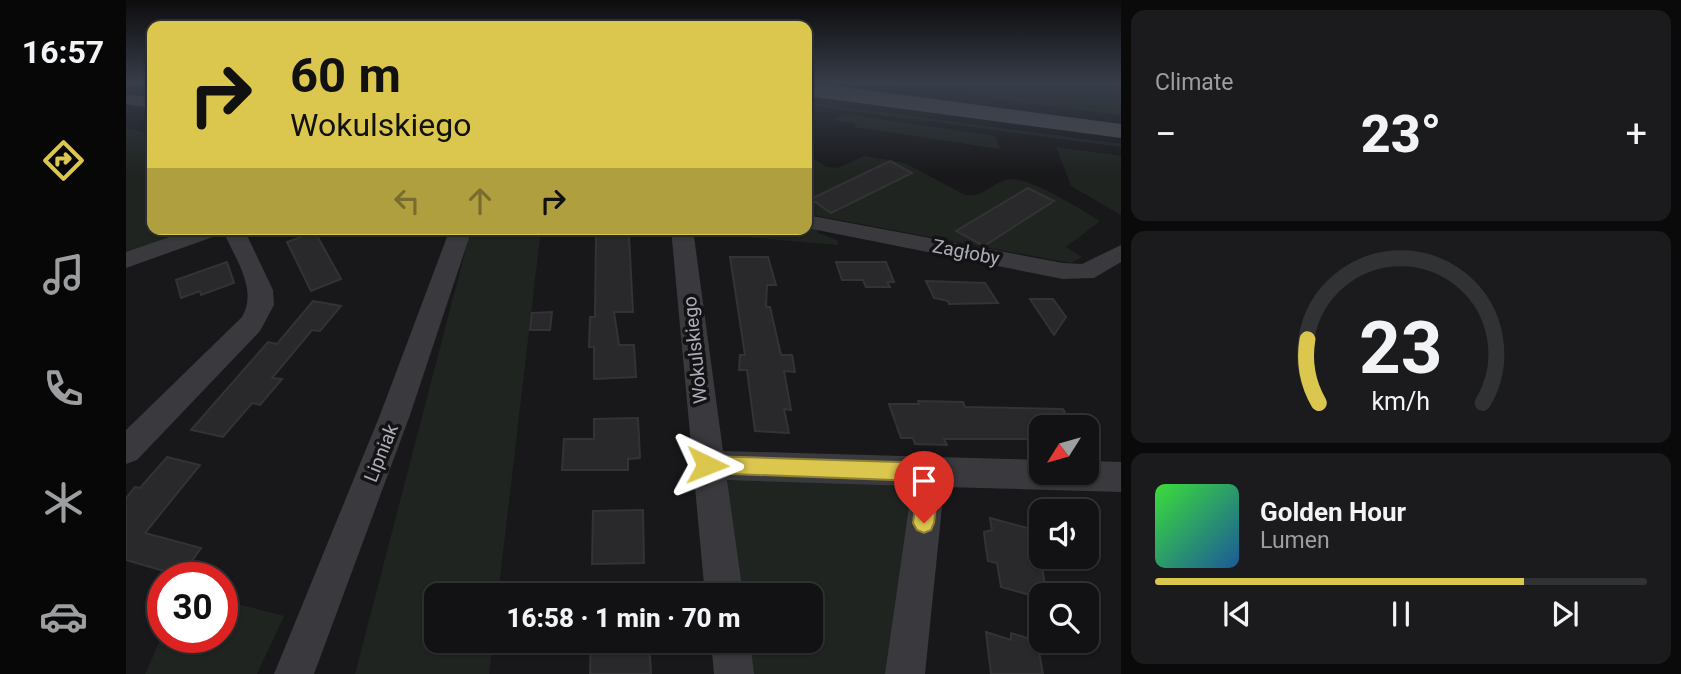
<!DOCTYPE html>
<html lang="en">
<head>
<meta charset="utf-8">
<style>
  body { margin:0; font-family:Roboto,sans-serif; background:#1b1b1d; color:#f1f3f6; height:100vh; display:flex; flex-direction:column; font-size:26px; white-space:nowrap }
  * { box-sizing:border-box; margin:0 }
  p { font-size:23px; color:#9c9ea0 }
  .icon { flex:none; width:38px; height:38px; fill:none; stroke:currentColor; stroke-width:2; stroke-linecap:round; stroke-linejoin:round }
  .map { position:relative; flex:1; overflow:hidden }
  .drawer { display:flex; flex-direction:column; gap:10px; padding:10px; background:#0a0a0b; width:560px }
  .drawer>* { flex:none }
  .banner { position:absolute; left:21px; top:21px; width:665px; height:214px; border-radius:14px; box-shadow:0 2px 5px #0004,0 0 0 2px #313234; background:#dcc74e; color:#111; overflow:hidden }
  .needle { width:46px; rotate:233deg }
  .tools { position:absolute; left:903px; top:415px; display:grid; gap:14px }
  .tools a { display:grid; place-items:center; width:70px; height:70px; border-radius:14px; background:#121214; box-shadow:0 2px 5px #0004,0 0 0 2px #313234; font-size:35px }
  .speed { position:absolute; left:21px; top:562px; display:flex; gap:14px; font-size:35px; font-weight:700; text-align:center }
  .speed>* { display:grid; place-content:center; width:91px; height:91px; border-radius:50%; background:#121214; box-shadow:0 2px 5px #0004,0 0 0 2px #313234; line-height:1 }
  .speed .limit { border:10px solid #d22; background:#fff; color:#111 }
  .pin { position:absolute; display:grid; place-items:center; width:60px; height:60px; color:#fff; margin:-72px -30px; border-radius:50% 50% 50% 0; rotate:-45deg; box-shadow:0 0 7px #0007 }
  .pin .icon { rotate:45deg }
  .me { position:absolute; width:77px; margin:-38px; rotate:92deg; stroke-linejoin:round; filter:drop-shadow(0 0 5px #0008) }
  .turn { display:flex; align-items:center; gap:24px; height:147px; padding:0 28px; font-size:32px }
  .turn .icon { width:91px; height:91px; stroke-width:2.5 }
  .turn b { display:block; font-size:49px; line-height:60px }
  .lanes { display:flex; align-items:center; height:66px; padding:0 28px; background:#0003; justify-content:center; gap:35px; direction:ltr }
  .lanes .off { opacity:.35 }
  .big { font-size:52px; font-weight:800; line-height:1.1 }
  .drawer .tile { flex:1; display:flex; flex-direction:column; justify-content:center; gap:10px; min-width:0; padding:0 24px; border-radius:14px; background:#1b1b1d }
  .drawer .dial { align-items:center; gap:0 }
  .dial svg { height:182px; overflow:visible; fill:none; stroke:#313234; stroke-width:7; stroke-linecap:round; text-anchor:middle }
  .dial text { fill:#f1f3f6; stroke:none }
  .song { display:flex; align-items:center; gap:21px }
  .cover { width:84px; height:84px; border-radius:10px; background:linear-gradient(135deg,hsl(120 70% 55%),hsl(210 70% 35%)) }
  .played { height:7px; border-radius:4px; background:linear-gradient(90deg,#dcc74e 75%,#313234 75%) }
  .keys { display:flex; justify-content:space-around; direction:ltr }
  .heat { display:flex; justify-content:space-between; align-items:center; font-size:38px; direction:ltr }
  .trip { position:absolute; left:298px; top:583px; width:399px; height:70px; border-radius:14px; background:#121214; box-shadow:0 2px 5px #0004,0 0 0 2px #313234; font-weight:800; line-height:70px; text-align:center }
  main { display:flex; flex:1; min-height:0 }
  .menu { display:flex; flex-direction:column; width:126px; justify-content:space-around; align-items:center; background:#070708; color:#9c9ea0 }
  .menu .icon { width:49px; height:49px }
  .menu .current { color:#dcc74e }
  .menu b { font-size:32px; color:#f1f3f6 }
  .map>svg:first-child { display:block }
  .green { fill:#1f2420 }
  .building { fill:#29282b; stroke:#333235; stroke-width:2 }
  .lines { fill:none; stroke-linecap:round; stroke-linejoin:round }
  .minor { fill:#3a3a3e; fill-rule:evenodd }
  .secondary { fill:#48484e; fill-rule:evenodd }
  .route { fill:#dcc74e; stroke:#8f8133; stroke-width:2 }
  .labels { text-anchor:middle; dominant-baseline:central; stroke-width:7; stroke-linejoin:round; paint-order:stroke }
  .street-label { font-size:19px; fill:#acadb8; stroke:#131315 }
</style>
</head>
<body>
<main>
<nav class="menu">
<b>16:57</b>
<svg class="icon current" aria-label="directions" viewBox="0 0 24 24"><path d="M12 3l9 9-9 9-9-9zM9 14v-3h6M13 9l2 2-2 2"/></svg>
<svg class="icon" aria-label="music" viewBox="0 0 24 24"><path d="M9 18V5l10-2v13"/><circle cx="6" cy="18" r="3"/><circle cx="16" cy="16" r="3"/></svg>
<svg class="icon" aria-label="phone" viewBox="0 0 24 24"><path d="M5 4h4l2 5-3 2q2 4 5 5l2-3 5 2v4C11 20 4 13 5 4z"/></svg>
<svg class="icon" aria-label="climate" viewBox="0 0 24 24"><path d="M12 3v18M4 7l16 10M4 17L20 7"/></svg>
<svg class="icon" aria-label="car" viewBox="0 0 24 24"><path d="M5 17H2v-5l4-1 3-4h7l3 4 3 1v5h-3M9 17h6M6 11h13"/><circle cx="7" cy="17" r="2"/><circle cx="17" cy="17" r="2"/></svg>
</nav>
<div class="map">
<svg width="995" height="674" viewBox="0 0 995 674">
  <rect width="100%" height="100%" fill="#18181a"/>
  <path class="green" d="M738,82H995V115Z
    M681,102L995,144V147L681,105Z
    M719,114L870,136L874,149L729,127V123L705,120Z
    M0,128L26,134V229H73L0,253Z
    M930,147L995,156V215L945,186Z
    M681,155L699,166L712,168L738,156L779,163L839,195C856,198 864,185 879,180C899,173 955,210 974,221L940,247L956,257L945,263L681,214Z
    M681,226L691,228L692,233L711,240L712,245L581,234L567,229H681Z
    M345,229H415L372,595H310V640L367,641L363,674H229Z
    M604,480L748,481C771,486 779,487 791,508L768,674H622L617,641L684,640V595H609L596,484Z
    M96,600L158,616L131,674H19L37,634V637H96Z"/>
  <path class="building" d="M764,161L786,173L705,213L685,199Z
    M902,188L928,201L858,246L830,231Z
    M189,232L215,279L185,291L161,242Z
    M470,236H503L507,312H488L493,345H508L510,377L468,379V347H463L464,317H469Z
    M604,257H642L650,285H641L640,307H644L655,355H666L669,372L658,371L665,410L658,409L663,433L629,431L621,370H613L614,355H619Z
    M101,262L108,283L75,295L74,291L55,298L50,280Z
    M710,262H760L768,282H761L764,287H740L737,280H716Z
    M800,281L859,283L872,303L823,304L822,301L808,298Z
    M904,299H927L940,317L928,335Z
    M187,301L215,306L194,331L186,330L146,378L156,379L134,405L126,403L97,437L65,430L142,342L151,344Z
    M426,312L424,330H404L406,313Z
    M792,401L837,402L839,407L937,409L947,427H915V457H910L901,439H818L821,445L789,444L787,438H775L763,404H793Z
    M512,418L514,458L502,459V470H436L438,439H468V419Z
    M41,457L74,465L19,533L75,548L55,576L0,560V498L9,487L14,488Z
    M517,510L518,563L466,564L467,511Z
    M864,518L909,530L921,595H915V598L875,587L871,563L862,561L860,548L858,532L866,530Z
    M860,632L885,640V633L911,641L917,674H865Z
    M465,640H523L525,674H464Z"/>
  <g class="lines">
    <path class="minor" d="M0,94L26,98V108L0,104Z
      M681,215L937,263L956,264L995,245V262L968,278L937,279L681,228Z
      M67,229H118L147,290L148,305L134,331L11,460L0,464V430L116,317C132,290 110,260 98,233L0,268V252Z
      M324,229H346L284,415L188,674H148L254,415Z
      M545,229H567L597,451L915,460V472H961V461L995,462V492L818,487L799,674H759L786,486L601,480L617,595H579Z
      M585,640H624L628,674H588Z"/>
    <path class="secondary" d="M681,82L995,124V138L681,96Z"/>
  </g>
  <linearGradient id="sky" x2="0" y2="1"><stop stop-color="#0d0d0e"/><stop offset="0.47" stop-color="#373d49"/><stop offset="1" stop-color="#373d49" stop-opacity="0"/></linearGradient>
  <rect width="995" height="176" fill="url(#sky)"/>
  <path class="route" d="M581,456L804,463L811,466L814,472L808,523L805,530L798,533L791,530L787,523L793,481L581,473L574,471L572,465L574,458Z"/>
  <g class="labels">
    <g class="street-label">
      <text transform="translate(840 252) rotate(11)">Zagłoby</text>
      <text transform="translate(569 350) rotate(-96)">Wokulskiego</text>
      <text transform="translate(255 453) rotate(-68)">Lipniak</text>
    </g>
  </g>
</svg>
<div class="tools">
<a><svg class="needle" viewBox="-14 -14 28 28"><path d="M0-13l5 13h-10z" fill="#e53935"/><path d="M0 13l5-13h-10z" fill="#9c9ea0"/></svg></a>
<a><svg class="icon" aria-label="sound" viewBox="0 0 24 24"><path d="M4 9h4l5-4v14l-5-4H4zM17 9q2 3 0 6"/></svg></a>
<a><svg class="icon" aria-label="search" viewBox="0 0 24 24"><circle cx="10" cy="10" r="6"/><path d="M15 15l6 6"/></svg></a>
</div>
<div class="speed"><div class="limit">30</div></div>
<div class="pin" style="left:798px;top:523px;background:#d93025"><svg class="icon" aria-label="arrive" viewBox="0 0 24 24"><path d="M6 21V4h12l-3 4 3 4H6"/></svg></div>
<svg class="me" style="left:581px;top:465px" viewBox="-20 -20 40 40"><path d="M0-17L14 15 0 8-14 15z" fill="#dcc74e" stroke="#fff" stroke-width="4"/></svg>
<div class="trip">16:58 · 1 min · 70 m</div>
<div class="banner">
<div class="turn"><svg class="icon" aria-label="right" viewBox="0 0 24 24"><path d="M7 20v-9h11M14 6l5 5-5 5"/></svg><div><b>60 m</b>Wokulskiego</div></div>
<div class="lanes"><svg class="icon off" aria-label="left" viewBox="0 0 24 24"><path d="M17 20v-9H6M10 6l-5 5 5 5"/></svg><svg class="icon off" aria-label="ahead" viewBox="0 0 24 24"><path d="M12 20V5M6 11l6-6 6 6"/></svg><svg class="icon" aria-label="right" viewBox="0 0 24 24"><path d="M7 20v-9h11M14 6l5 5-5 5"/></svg></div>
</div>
</div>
<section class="drawer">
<div class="tile"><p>Climate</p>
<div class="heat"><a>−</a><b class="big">23°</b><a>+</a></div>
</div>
<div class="tile dial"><svg viewBox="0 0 100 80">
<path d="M14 69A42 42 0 1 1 86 69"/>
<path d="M14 69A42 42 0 0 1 9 41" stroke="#dcc74e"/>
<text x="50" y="56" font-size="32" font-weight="700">23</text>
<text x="50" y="72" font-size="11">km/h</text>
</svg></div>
<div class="tile">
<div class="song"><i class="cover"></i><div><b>Golden Hour</b><p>Lumen</p></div></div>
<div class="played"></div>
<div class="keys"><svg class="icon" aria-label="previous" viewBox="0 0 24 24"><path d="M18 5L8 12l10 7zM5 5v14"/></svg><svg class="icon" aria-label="pause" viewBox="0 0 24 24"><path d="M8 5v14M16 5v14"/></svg><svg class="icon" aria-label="next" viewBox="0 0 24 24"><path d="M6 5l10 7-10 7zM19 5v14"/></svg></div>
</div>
</section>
</main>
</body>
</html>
